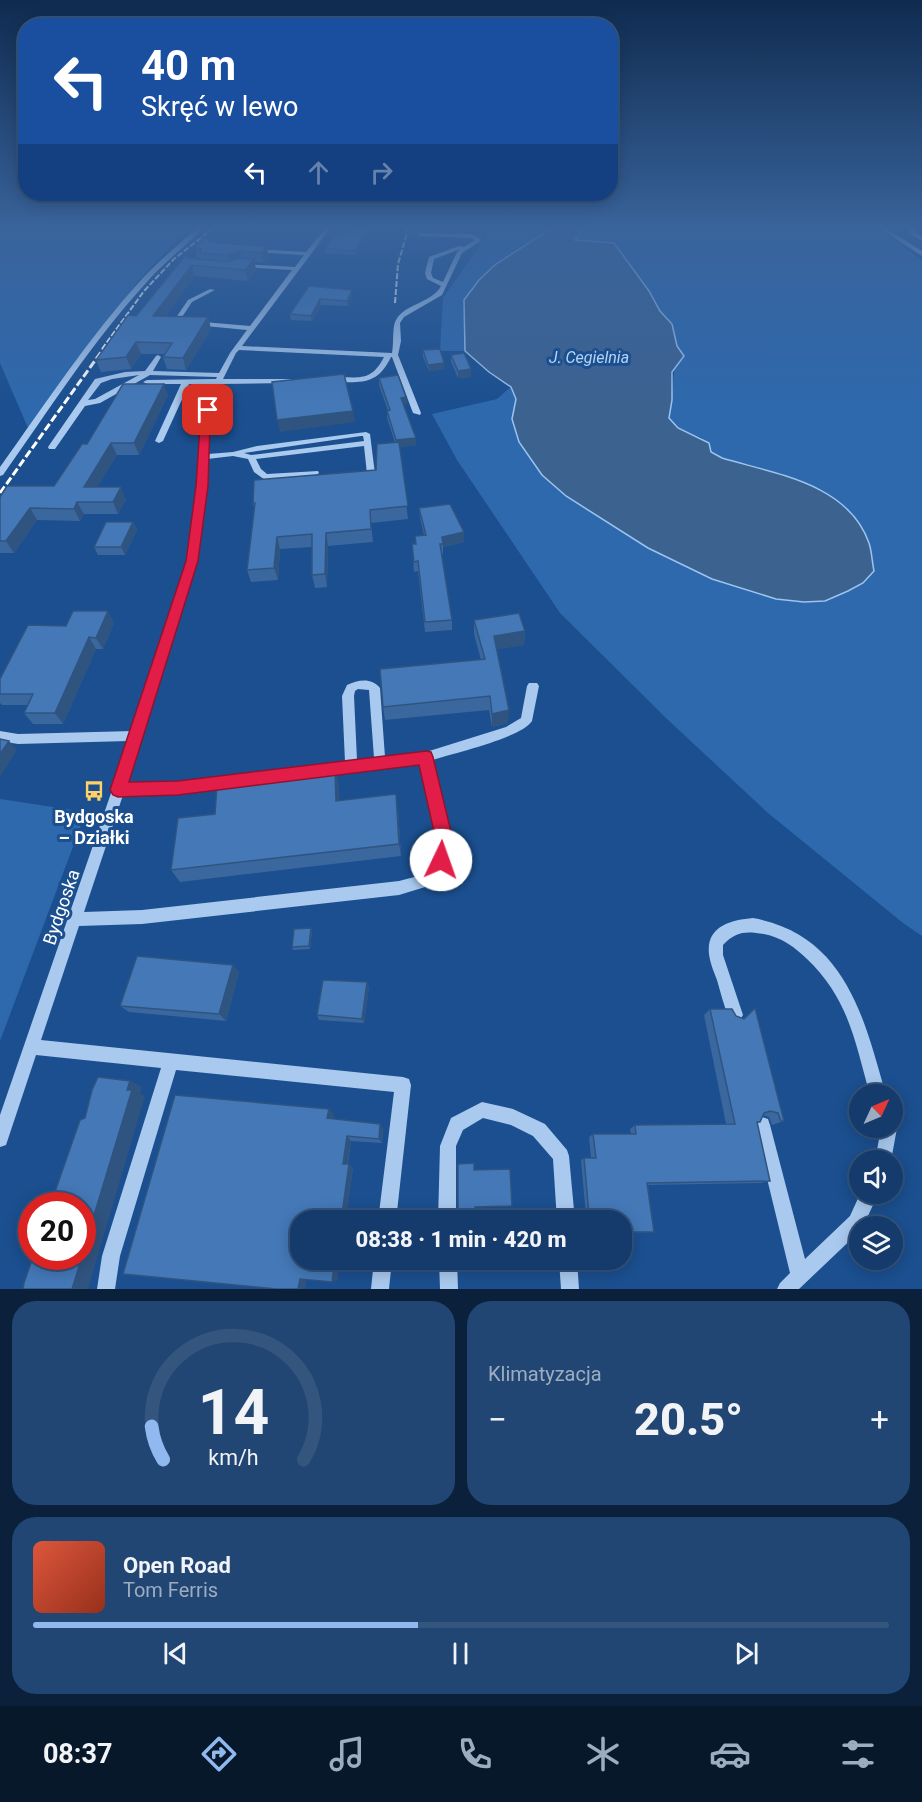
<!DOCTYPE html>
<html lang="pl">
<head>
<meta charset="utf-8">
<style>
  body { margin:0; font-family:Roboto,sans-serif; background:#214673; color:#f1f3f6; height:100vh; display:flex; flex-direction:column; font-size:22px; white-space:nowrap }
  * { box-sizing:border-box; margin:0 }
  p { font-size:20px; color:#9dadc1 }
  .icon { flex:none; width:33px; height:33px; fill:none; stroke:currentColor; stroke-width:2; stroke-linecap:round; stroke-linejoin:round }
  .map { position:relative; height:1289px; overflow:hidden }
  .panel { display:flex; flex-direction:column; gap:12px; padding:12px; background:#0b203b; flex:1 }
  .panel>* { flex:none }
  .guide { position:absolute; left:18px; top:18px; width:600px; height:183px; border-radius:24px; box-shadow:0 3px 15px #0003,0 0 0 2px #33557e; background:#1a4fa0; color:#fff; overflow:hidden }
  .needle { width:39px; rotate:46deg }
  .fabs { position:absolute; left:849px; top:1084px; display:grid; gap:12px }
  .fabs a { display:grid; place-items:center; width:54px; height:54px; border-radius:50%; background:#143b6b; box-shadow:0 3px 15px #0003,0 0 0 2px #33557e; font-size:30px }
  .speed { position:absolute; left:18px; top:1192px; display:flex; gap:12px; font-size:30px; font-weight:700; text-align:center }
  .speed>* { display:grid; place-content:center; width:78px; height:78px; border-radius:50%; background:#143b6b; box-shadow:0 3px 15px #0003,0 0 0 2px #33557e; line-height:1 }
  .speed .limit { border:9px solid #d22; background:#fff; color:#111 }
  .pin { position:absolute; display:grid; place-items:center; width:51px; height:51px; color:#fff; margin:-26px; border-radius:12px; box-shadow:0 3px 9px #0006 }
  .me { position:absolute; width:66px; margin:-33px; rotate:3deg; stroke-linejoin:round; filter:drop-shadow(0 0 4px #0008) }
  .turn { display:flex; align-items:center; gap:21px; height:126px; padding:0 24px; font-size:27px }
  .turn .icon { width:78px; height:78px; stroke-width:2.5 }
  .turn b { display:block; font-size:42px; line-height:51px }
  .lanes { display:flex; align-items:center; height:57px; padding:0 24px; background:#0003; justify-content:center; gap:30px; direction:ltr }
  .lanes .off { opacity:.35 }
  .big { font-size:45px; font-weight:800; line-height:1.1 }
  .panel .widget { flex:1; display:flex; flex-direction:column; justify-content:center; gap:9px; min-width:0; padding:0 21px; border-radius:24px; background:#214673 }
  .panel .dial { align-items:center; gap:0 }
  .dial svg { height:156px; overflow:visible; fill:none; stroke:#33557e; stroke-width:7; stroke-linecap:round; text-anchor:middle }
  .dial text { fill:#f1f3f6; stroke:none }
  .song { display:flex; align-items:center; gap:18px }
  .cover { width:72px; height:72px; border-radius:9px; background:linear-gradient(135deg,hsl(10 70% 55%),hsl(10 70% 35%)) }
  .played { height:6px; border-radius:3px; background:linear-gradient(90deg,#90b9f0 45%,#33557e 45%) }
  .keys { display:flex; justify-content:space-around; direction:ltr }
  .heat { display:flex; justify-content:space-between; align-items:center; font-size:33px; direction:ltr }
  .panel .tiles { flex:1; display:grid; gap:12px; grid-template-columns:1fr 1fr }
  .widget:last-child { grid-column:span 2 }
  .trip { position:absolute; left:290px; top:1210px; width:342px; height:60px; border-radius:24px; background:#143b6b; box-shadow:0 3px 15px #0003,0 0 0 2px #33557e; font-weight:800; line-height:60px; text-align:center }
  .menu { display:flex; height:96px; justify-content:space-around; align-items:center; background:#08182b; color:#9dadc1 }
  .menu .icon { width:42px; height:42px }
  .menu .selected { color:#90b9f0 }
  .menu b { font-size:27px; color:#f1f3f6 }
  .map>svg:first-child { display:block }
  .green { fill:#2e69ad }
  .water { fill:#3c6290; stroke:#9cc4f0; stroke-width:1.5 }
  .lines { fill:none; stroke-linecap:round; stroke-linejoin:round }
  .minor { fill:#a9c9ee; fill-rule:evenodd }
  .rail-far1 { stroke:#fff; stroke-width:2; stroke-dasharray:6 2; stroke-linecap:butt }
  .rail { stroke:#fff; stroke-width:3; stroke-dasharray:8 3; stroke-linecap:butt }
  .wall { fill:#3a679d }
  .shaded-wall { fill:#305480 }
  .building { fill:#4478b7; stroke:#305480; stroke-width:1.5 }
  .route { fill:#e11d48; stroke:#92132f; stroke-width:1.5 }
  .labels { text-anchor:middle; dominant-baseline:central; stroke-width:6; stroke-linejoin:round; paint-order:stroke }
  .far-water-label { font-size:16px; font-style:italic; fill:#b5d3f5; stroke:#1b4f8f }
  .poi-label { font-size:18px; font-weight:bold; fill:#fff; stroke:#1b4f8f }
  .street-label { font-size:18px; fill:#fff; stroke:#1b4f8f }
</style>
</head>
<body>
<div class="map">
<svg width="922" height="1289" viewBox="0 0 922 1289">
  <rect width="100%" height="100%" fill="#1b4f8f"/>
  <path class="green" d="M0,226H201L178,239L140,279L28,428L0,363Z
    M481,226H551L543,234L496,264L464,327L465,351H440L443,298L485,238L488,227Z
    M585,226H873L922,260V936L903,923L768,813L667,719L560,613L457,460L432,414L497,399L511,387L516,399L512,419L566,496L648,548L712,579L825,601L863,583L874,571C868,556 858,523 849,511C827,482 757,468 722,458L710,452L702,438L678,428L669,418L677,346L672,324L660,311L649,291L614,243L574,240Z
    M0,799L86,812L0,1041Z"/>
  <path class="water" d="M551,226H585L575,240L614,243L649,291L660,311L672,324L677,346L684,356L672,372V400L669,418L678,428L709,443L711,452L722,458C775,474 848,483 869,543C872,552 872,562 874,571L863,583L848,591L825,601L804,602L776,599L712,579L648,548L566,496L542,475L519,442L512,419L516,399L511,387L489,372L465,351L464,300L479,280L496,264L543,234Z"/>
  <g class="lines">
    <path class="minor" d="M200,226H206C186,246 164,262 146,283C92,342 49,410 3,475L0,476V467C46,403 89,337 142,279C160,260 180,243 200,226Z
      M297,226H303L298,230L295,228Z
      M327,226H332L242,346L392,353C394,343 392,326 396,320C404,304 432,303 441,286L427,279L425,273L429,257L459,246L464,247L475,240L471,238L420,236L418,235V233L472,234L482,240L462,253L442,295L404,317L400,323L401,341L398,355L421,413L420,415L413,413L392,357H391C377,386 361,382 333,382L329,380L330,378C356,375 370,385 384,357L239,350L236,353L223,379H290L294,381L290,383L221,384C210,406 209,430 208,454L233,452L257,446L366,432L370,434L375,474L371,477L367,474L364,446L256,459L261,469L267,474L318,471L319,473L315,476L265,480L254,472L248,459L233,456L207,459L206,486L197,561L160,682L126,784L178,783L345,762L342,696L347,685C358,680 371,677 380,688L385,757L426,752L506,727L521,718L527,686L529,683H537L539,686L532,721C521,738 454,753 433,760L449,836L448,860L435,884L399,895L142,924L79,926L41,1040L403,1077L409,1079L411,1085L396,1221H378L394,1092L176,1070L120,1256L115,1289H97L102,1256L161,1068L36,1055L6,1145L0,1147V1115L129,741L18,744L0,741V731L18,734L133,731L187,561L198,486L201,425L207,396L214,384H189L163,441L159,443L155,441L181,384H147L143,382L147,380L216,379L217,377L150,375L100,403L85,406L55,449H49L48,447L95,379L125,372L145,371L156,356L158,355L161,357L153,371L219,373L230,353L247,330L174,323L173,322L188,300L210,289L215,290L192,302L180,320L250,326L292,270L243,267L241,266V264L295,267L304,255L254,252L251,250L252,249L306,252ZM461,249L457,252L443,282L433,278L431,273L434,259ZM139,375L95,399L88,400L101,383L112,379ZM361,436H363L364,441L251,455L244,453ZM358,689L369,690L374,758L357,760L354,696L355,691ZM421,763L437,836L435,859L426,874L399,881L142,910L84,912L123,795L178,793L348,772L351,773L356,771Z
      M876,226H882L922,251V256Z
      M918,226H922V228L915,230V232L922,237V241L909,233L911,228Z
      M753,918C846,935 864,1018 886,1095H870C855,1042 849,999 807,959C796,948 781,937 764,934C746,931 736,931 723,945V955L743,1015L740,1020L735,1023L730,1020C724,1007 721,994 717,980C714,972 710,963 709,954C706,926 731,920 753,918Z
      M482,1102L513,1109L545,1124L567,1150L569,1156L575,1221H557L553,1159L533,1136L511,1125L483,1118L463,1130L456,1146V1221H438L440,1146L451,1118Z
      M762,1117L768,1119L770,1125L805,1259L850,1216L860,1194H878L863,1227H860V1231L799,1289H777L780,1283L790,1273L754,1125L756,1119Z
      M892,1121L895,1122L897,1128L891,1161H875L881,1128H892Z
      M374,1260H392L389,1289H371Z
      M439,1260H457L458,1289H440Z
      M559,1260H577L579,1289H561Z"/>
    <path class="rail-far1" d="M395,303L398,264L409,226
      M102,349L144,291L174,259L216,226"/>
    <path class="rail" d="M0,493L104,348"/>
  </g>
  <path class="wall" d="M369,232L356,255L325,253V248L345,233Z
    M211,242L267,247L268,256L263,262H254L256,270L248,281L195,276L165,316L208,317L211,329L186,370L167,369L163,357L165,354H141L131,369L101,372L96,360L188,258L202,260L201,258L197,257L195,247Z
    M309,286L352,290V295L348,306L321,305L312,321L291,320L290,314Z
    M423,350L444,363V369L429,371L423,357Z
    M451,355L471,369V377L458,378L451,362Z
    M379,378L406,397L407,404H403L416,438V445L399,447L408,519L371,523L373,542L328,546L327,587L315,588L312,575V547L280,549L278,580L251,582L247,570L254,508L253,503L376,470L395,443L387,418V411H388L379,385Z
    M168,395L139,455H117L97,487L126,499L118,514H84L80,521L37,520L14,553H0V497L54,486Z
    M419,508L464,532V542L443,547V554H441L452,620V630L425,632L418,571L414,572L412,544H415L424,535L420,518Z
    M133,522L137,530L125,555H98L94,547Z
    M474,620L525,631L524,645L497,649L508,723L492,727L489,710L385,720L383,707L481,660L474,634Z
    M114,623L103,649H96L63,724H33L24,713L28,705H2L0,703V679Z
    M339,784V800L398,808L401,856L180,882L171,870L215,814Z
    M311,928L312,931L310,949L293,950L292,947Z
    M233,965L239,972L226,1021L129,1012L120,1006Z
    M367,982L369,987L364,1023L319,1020L317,1015Z
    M755,1008L784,1121L772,1125L769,1117L763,1115L760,1122L757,1123L770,1181L761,1183L648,1185L654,1232L621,1233V1221H590L586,1216L581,1160L584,1158H591L589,1137L593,1134H631L630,1129L635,1125L726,1124L704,1015L710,1009L736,1016L743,1019Z
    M334,1114L333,1119L380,1124L383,1129L382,1143L351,1141L348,1164L353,1168L337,1281L306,1280L305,1289H276Z"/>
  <path class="shaded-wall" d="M369,228V232L356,255L355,251Z
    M267,247L268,256L263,262L261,253Z
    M240,251L242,261L230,265L227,255Z
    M254,259L256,270L248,281L245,270Z
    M192,265L195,276L157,328L153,316Z
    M352,290V295L348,306L347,301Z
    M320,299L321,305L312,321L311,316Z
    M208,317L211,329L186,370L183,358Z
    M136,342L141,354L131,369L126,357Z
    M444,363V369L429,371L428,365Z
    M471,369V377L458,378V371Z
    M164,384L168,395L139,455L134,443Z
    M406,397L407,404L401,405V398Z
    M353,411L355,422L280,432L277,420Z
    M416,438V445L397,448L396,440Z
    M111,443L117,455L90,499L84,487Z
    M121,487L126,499L118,514L113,502Z
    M77,502L84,514L80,521L74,509Z
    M30,508L37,520L14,553L6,541Z
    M133,522L137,530L125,555L121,547Z
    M464,532V542L443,547L442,537Z
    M326,533L328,546L327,587L325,574Z
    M277,537L280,549L278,580L274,568Z
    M108,611L114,623L103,649L96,638Z
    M525,631L524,645L494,650V636Z
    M89,637L96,649L63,724L55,713Z
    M509,710L508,723L492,727V714Z
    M9,741L17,750L0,777V754Z
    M335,770L339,784L340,814L336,801Z
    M396,794L398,808L401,856L399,844Z
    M311,928L312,931L310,949L309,946Z
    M233,965L239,972L226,1021L219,1014Z
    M367,982L369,987L364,1023L362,1019Z
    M130,1081L142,1087L140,1094L145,1096L88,1289H72L82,1257Z
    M329,1109L334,1114L332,1123L327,1118Z
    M380,1124L383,1129L382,1143L379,1139Z
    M347,1136L351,1141L347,1167L343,1164Z
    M349,1164L353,1168L346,1221H341Z
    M335,1260H340L337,1281L332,1282Z
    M307,1278L305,1289H298L300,1279Z"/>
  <path class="building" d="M350,226L369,228L355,251L325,248L337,232L345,233Z
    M205,237L211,242L267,247L261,253L240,251L227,255L200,253L201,249L195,247Z
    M186,255L188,258L227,262L240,258L254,259L245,270L192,265L153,316L208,317L183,358L163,357L172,343L136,342L126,357L96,360L128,315L136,316Z
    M309,286L352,290L347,301L320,299L311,316L290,314Z
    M440,349L444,363L428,365L423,350Z
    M464,353L471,369L458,371L451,355Z
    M344,374L353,411L277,420L272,382Z
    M398,375L406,397L401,398L416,438L396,440L387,411L390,410L379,378Z
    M123,384H164L134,443H111L84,487H121L113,502H77L74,509L30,508L6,541H0V497L7,486H54L82,444H87Z
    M399,442L408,506L370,510L371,529L326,533L325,574L312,575V534L277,537L274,568L247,570L255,503H253L254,480L376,470L377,444Z
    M450,504L464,532L442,537L443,544H440L452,620L425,622L418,561L414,562L412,544H416L415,536L426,535L419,508Z
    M106,522H133L121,547H94Z
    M73,611H108L96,638L89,637L55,713H24L33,694H0V679L28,625L66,626Z
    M519,613L525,631L494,636L509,710L492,714L490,696L383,707L380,669L485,659L474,620Z
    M0,739L9,741L0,754Z
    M335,770L336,801L396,794L399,844L171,870L178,818L215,814L217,785Z
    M311,928L309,946L292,947L294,929Z
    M137,956L233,965L219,1014L120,1006Z
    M323,980L367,982L362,1019L317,1015Z
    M755,1008L784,1121H781L778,1113L770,1111L764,1113L760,1122H757L770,1181L647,1183L654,1232H621V1221H595L589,1215L584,1158H596L593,1134H636L635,1125L735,1124L710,1009H732L736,1016L744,1019Z
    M98,1077L130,1081L127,1090H132L82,1255V1206H50L80,1120L85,1118L92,1090Z
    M175,1095L329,1109L327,1118L380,1124L379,1139L347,1136L343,1164H349L341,1221H300V1260H335L332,1282L300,1279L298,1289H276L123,1274Z
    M474,1163V1170L510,1169L512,1206L475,1207L476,1215L458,1216V1164Z
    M33,1257H82L72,1289H23L24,1283Z
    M404,1260H424V1264H404Z"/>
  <linearGradient id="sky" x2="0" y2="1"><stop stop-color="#0f2b4f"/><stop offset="0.56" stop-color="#39639b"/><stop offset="1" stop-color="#39639b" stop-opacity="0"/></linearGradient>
  <rect width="922" height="406" fill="url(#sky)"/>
  <path class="route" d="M205,408L213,410L210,425L208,486L198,561L129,782L178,781L426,751L431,752L433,757L452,836L447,865L441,868L435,865L432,860L435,836L419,765L178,795L118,797L113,795L110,790L186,561L196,486L200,425Z"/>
  <defs>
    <g id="bus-bare" transform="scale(1.62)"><path d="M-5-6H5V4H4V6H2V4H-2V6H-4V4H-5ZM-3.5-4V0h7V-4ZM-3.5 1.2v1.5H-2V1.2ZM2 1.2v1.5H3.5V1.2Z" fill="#ffd166" stroke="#1b4f8f" stroke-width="2.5" paint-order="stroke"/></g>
  </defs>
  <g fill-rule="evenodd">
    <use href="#bus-bare" x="94" y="791"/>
  </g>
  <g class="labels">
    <g class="far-water-label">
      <text x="589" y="357">J. Cegielnia</text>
    </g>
    <g class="poi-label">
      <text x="94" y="816">Bydgoska<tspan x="94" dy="21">– Działki</tspan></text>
    </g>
    <g class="street-label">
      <text transform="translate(61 907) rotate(-71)">Bydgoska</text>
    </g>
  </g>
</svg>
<div class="fabs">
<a><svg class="needle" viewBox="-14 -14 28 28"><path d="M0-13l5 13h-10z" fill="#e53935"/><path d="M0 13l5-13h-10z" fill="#9dadc1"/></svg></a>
<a><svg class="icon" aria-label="sound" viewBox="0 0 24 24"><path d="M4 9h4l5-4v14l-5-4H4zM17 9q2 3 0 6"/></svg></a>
<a><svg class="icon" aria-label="layers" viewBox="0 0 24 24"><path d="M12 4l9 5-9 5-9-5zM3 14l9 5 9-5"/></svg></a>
</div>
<div class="speed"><div class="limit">20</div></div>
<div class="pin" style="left:208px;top:410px;background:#d93025"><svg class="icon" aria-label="arrive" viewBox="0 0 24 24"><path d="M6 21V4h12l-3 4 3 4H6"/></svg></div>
<svg class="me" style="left:441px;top:860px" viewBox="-20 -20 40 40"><circle r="19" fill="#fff"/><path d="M0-13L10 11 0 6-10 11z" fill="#e11d48"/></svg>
<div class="trip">08:38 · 1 min · 420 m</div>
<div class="guide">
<div class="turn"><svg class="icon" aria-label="left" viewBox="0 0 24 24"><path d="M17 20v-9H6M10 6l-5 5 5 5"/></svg><div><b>40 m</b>Skręć w lewo</div></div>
<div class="lanes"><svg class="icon" aria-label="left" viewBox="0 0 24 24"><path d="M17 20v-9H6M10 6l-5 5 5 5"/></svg><svg class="icon off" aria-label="ahead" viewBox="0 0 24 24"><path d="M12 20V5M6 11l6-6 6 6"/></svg><svg class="icon off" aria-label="right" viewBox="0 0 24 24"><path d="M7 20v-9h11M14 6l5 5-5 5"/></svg></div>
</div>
</div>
<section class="panel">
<div class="tiles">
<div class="widget dial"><svg viewBox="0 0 100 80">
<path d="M14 69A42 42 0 1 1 86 69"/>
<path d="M14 69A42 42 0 0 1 8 52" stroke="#90b9f0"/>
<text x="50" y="56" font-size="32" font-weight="700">14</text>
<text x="50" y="72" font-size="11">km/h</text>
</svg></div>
<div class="widget"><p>Klimatyzacja</p>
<div class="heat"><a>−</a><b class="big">20.5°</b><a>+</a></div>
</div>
<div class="widget">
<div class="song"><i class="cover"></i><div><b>Open Road</b><p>Tom Ferris</p></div></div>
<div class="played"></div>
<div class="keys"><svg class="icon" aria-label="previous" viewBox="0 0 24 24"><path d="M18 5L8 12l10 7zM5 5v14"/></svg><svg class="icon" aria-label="pause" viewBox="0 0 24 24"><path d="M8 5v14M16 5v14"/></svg><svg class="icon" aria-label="next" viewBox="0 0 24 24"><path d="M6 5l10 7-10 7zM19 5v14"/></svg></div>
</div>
</div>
</section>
<nav class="menu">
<b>08:37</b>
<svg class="icon selected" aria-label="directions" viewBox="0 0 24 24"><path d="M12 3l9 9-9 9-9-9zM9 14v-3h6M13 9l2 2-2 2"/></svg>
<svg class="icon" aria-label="music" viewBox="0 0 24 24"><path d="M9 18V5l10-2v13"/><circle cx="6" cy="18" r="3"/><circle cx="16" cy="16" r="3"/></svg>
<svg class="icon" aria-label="phone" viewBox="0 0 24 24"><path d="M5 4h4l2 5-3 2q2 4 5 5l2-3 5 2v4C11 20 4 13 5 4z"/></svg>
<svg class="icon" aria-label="climate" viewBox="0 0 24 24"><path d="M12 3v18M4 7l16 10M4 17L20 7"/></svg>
<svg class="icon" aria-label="car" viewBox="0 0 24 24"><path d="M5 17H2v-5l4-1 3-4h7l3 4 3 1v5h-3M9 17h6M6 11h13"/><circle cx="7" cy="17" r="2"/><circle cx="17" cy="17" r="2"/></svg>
<svg class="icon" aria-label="filters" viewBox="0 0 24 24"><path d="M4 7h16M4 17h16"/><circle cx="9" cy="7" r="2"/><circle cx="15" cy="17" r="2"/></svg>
</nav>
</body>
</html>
